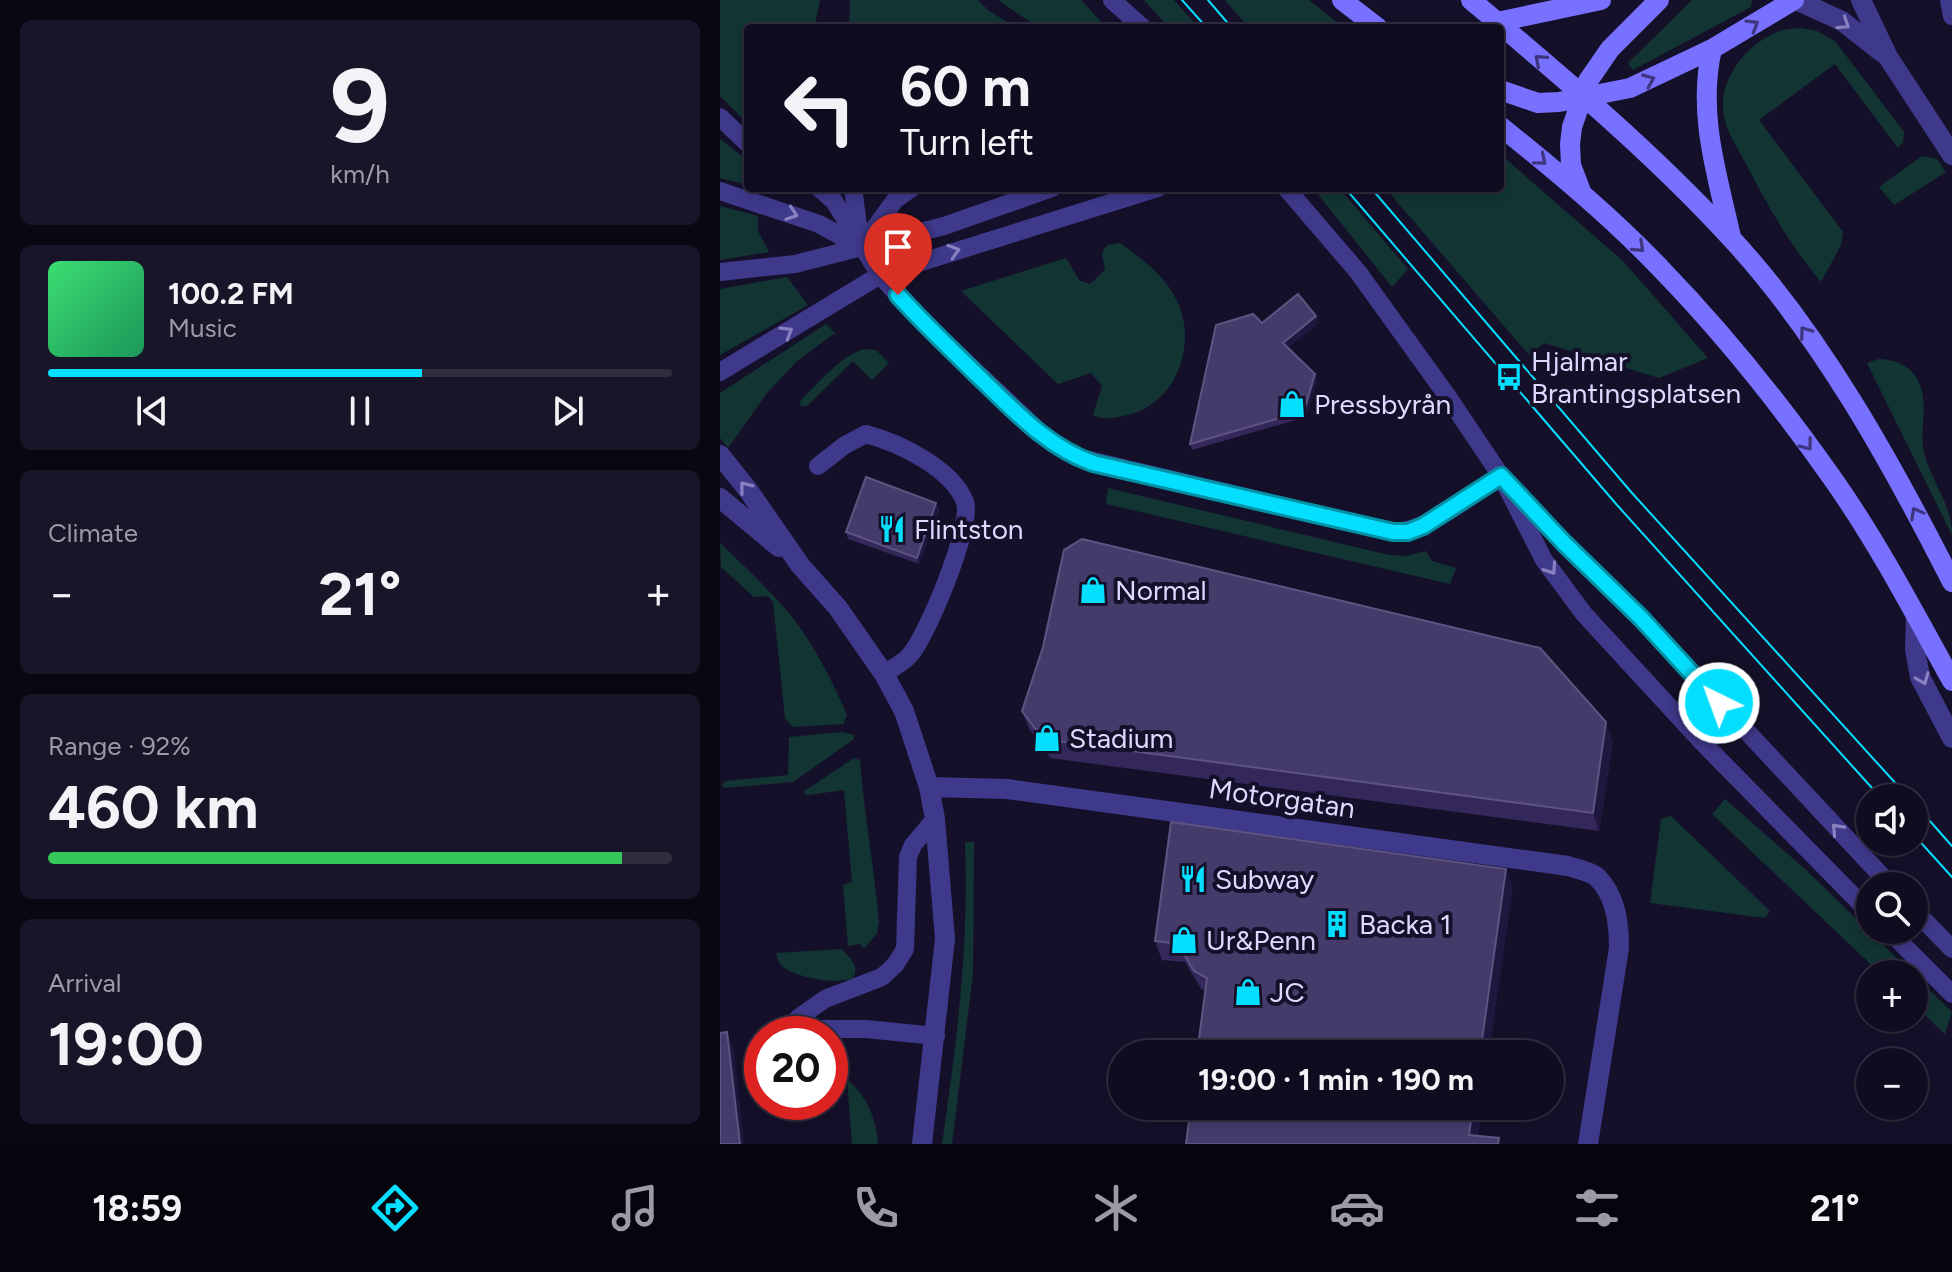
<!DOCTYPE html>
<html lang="en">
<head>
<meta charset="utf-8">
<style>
  body { margin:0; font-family:Figtree,sans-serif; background:#191529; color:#f1f3f6; height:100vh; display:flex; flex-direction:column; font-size:30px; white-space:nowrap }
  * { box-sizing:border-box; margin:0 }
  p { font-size:26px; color:#9c9ba5 }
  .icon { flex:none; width:44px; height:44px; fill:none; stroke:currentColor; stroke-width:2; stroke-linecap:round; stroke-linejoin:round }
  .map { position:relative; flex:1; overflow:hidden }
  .panel { display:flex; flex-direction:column; gap:20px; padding:20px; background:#090712; width:720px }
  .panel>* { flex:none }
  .banner { position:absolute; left:24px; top:24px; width:760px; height:168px; border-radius:8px; box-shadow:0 4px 12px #0003,0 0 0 2px #302c3e; background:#100c20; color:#f1f3f6; overflow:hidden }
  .controls { position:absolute; left:1136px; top:784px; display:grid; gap:16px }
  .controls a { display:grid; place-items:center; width:72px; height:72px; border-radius:50%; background:#100c20; box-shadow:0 4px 12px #0003,0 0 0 2px #302c3e; font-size:40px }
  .speed { position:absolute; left:24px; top:1016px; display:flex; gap:16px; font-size:40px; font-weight:700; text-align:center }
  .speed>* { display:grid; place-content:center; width:104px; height:104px; border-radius:50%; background:#100c20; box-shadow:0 4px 12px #0003,0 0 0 2px #302c3e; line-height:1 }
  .speed .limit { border:12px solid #d22; background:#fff; color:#111 }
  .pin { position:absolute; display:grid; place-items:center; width:68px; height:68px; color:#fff; margin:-82px -34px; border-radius:50% 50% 50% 0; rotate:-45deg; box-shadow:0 0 8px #0007 }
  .pin .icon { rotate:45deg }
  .me { position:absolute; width:88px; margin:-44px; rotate:318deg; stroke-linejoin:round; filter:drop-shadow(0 0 6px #0008) }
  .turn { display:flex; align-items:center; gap:28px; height:168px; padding:0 24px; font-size:36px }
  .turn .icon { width:104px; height:104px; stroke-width:2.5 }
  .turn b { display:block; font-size:56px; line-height:68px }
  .big { font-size:60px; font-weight:700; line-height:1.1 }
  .panel .card { flex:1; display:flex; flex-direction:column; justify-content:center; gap:12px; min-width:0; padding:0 28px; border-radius:12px; background:#191529 }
  .panel .dial { align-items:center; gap:0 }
  .dial b { font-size:104px; line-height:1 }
  .song { display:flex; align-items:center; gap:24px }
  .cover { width:96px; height:96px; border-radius:12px; background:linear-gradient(135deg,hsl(140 70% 55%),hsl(150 70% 35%)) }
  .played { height:8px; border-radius:4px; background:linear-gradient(90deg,#05dfff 60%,#302c3e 60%) }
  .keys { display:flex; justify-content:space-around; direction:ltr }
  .heat { display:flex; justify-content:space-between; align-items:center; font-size:44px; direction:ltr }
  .charge { height:12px; border-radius:6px; background:linear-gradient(90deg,#34c759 92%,#302c3e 0) }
  .trip { position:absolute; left:388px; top:1040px; width:456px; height:80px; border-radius:40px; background:#100c20; box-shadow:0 4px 12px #0003,0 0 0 2px #302c3e; font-weight:700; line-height:80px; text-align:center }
  .dock { display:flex; height:128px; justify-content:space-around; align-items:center; background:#06050d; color:#9c9ba5 }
  .dock .icon { width:56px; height:56px }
  .dock .active { color:#05dfff }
  .dock b { font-size:36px; color:#f1f3f6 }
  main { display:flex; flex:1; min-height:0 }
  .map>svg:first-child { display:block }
  .green { fill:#123534 }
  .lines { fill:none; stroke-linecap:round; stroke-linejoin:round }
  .lane { stroke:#3f398b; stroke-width:18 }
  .street { stroke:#3f398b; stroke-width:20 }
  .secondary { stroke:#7870ff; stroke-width:20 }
  .tram { stroke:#05dfff; stroke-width:2 }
  .wall { fill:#332859 }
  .shaded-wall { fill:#1f173e }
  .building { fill:#453b6a; stroke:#5d5482; stroke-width:2 }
  .oneway { stroke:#8781bf }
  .oneway2 { stroke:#3d367f }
  .route-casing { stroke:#0391a6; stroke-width:20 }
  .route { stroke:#05dfff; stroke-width:14 }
  .labels { text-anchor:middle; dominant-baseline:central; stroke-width:8; stroke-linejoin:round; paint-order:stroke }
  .poi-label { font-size:28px; fill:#ded9ff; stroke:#15102a; text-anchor:start }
  .street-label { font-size:28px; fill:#ded9ff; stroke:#15102a }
</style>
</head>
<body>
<main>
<section class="panel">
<div class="card dial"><b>9</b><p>km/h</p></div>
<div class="card">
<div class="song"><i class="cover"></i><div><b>100.2 FM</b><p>Music</p></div></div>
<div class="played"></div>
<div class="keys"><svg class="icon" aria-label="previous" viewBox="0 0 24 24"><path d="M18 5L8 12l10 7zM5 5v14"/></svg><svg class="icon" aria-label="pause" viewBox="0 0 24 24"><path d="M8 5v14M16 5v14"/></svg><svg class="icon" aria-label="next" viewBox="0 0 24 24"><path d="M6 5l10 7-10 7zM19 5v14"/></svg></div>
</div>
<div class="card"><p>Climate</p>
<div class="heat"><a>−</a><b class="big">21°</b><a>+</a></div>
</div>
<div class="card"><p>Range · 92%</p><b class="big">460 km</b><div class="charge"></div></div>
<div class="card"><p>Arrival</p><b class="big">19:00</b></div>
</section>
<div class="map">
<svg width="1232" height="1144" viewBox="0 0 1232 1144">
  <rect width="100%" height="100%" fill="#15102a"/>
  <path class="green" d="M0,0H100L94,28H28V124L0,96Z
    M130,0H258L269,11L297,28H129Z
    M278,0H361L387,28H319Z
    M424,0H454L479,28H449Z
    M505,0H589L624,28H529Z
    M972,0H1032L1031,7L913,70L908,63Z
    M1081,28L1097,31L1115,41L1184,132L1183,142L1178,148L1115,64L1039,120L1123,232L1121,245L1101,282C1070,245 1048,206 1026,164C1016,145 1004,129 1003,107C1001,76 1029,43 1057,32C1064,29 1073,29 1081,28Z
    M0,139L28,161V185L0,178Z
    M780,154L903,261L988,358L939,378L824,343L809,355L665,188H780Z
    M1202,156L1217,159L1226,172L1174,205L1159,187Z
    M593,188H619L688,269L672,287Z
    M0,206L38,216V231L49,252L0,260Z
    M400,243C425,261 451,280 461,311C475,355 451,408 403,416C392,418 383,420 373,415L382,386L371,373L338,384L241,291L346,258L359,280L370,284L385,270L382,253L387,245Z
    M67,277L88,305L0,355V289Z
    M106,324L115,333L77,361L47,393L8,448L0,438V393Z
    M143,349L156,350L169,363L152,380L133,361L87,406H80L81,400C100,381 118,359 143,349Z
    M1159,359C1177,360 1192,366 1199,383C1209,404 1199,430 1204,452C1211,482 1232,504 1232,535L1147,363Z
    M388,488L669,555L687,556L706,551L712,561L736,568L730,584L386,504Z
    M0,543C21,563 42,583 61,604C90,636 110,676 127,715L123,724L73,727L65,718L53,602L48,596L34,597L1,567Z
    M122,732L134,735V739L73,782L4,788L2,785L5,781L68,775L69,737Z
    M134,758L140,760C144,814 154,867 159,922L157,933L144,949L140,944L128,946L123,885L132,882L124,790L88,795L83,792Z
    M1005,799L1085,869L1193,974H1161L992,814Z
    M951,816L1050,911L1045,918L930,903L941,819Z
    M245,842H254L253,974L232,1144H222C237,1040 249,948 245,842Z
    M122,949C130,958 140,966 133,978C118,985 74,978 61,965C59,963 57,957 56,953Z
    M1194,975L1232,1012L1225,1034L1194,1005Z
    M127,1079C147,1097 156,1117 158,1144H132Z"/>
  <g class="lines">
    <path class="lane" d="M392,0L423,28
      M1229,0L1232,16
      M0,117L28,144
      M99,188L114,201L160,275L196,315L324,436L356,457L673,532C709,531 751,495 781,476
      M133,188L139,232
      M566,188L638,272L728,397L781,476L824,560L864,614L981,741L1150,913
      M0,191L99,224L141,247
      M141,247L175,200L192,188
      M0,272L75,264L224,226L332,188
      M0,372L160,275L438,188
      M98,466L125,445L146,434C179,443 232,468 245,502C253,525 207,637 189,656C183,663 172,668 164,674
      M797,492L844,543L921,618L1171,886
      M215,819L193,845L188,857L185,949L175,965L162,977L105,999L78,1018L98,1029H146L216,1036
      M1194,910L1232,949
      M1168,930L1232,994"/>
    <path class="street" d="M1076,0L1122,21L1164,54
      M1141,0L1168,57L1232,155
      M0,455L28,490L80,565L118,608L164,674L184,711L209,787L215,819L225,939L202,1144
      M0,498L59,547
      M1196,616L1195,649L1200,677L1232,738
      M209,787L287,789L848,866C856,869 870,871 877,877C896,896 899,923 899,948L868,1144"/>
    <path class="secondary" d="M622,0L658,28
      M751,0C840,75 931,151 1010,237C1101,335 1172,464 1232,582
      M777,22L881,0
      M992,49C977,113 997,174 1011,237
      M780,90L818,103L839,102L910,88L992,49L1074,0
      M780,126C836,171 893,218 943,271C1006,336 1063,408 1115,482C1159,545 1195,614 1232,681
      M862,194L851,165L850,144L852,127L868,81L890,49L939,0"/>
    <path class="tram" d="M462,0L487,28
      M488,0L512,28
      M625,188L897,505L1161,798
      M651,188L912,493L1189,798
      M1194,803L1232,846
      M1194,835L1232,877"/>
  </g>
  <path class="wall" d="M596,316L599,323L567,348L597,380L586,417L472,450L470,444L542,323Z
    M216,503L219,510L199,564L128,539L126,532Z
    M302,711L893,741L879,831L330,758L309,729Z
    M786,869L793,888L485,991L481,989L465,962L442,960L435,941Z"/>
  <path class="shaded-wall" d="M596,316L599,323L565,350L563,343Z
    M595,374L597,380L586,417L584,411Z
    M216,503L219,510L199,564L197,558Z
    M886,722L893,741L879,831L873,813Z
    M786,869L793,888L769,1054H760Z
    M7,1032L14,1050L24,1144H20Z
    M753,1106H762L757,1144L749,1135Z"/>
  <path class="building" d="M578,294L596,316L563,343L595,374L584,411L470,444L496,325L533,314L542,323Z
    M146,477L216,503L197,558L126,532Z
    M362,539L820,648L886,722L873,813L323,739L302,711L323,647L344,550Z
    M451,822L786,869L760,1054H477L487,978L474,971L458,944L435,941Z
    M7,1032L20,1144H0V1033Z
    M471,1106H753L749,1135L779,1138L778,1144H466Z"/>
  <defs><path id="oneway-chevron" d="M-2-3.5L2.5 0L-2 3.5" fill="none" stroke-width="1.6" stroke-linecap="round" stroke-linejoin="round" transform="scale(2)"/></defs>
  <g class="oneway">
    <use href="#oneway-chevron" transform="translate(1124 24) rotate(33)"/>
    <use href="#oneway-chevron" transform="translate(72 214) rotate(19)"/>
    <use href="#oneway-chevron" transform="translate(234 251) rotate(-17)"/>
    <use href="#oneway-chevron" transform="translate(67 332) rotate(-31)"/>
    <use href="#oneway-chevron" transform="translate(25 487) rotate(-128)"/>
    <use href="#oneway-chevron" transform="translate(831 569) rotate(56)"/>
    <use href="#oneway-chevron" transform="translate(1203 679) rotate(68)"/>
    <use href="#oneway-chevron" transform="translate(1117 829) rotate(-133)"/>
  </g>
  <g class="oneway2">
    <use href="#oneway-chevron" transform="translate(1033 25) rotate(-31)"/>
    <use href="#oneway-chevron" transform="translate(820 60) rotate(-139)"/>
    <use href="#oneway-chevron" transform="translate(929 80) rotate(-23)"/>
    <use href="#oneway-chevron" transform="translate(821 160) rotate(40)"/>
    <use href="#oneway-chevron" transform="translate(919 247) rotate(43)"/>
    <use href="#oneway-chevron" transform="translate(1085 332) rotate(-126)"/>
    <use href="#oneway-chevron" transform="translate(1087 445) rotate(53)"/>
    <use href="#oneway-chevron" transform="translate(1196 513) rotate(-119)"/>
  </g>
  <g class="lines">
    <g class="route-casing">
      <path id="route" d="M178,295C203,323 230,348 256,374C291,407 326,447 373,463L673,532H688L703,526L781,476L844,543L921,618L999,703"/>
    </g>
    <use href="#route" class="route"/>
  </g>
  <defs>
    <g id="bus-bare" transform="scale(2.16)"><path d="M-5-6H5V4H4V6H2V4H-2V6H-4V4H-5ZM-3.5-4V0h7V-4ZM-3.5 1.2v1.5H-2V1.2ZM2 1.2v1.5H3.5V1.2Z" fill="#05dfff" stroke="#15102a" stroke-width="2.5" paint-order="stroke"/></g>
    <g id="shop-bare" transform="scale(2.16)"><path d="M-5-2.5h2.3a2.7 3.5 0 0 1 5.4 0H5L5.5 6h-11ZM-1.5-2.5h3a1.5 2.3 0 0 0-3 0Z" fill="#05dfff" stroke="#15102a" stroke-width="2.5" paint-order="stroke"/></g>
    <g id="restaurant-bare" transform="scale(2.16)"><path d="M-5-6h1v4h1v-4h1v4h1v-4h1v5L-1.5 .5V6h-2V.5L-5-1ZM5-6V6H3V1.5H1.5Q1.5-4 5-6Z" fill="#05dfff" stroke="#15102a" stroke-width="2.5" paint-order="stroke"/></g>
    <g id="building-bare" transform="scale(2.16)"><path d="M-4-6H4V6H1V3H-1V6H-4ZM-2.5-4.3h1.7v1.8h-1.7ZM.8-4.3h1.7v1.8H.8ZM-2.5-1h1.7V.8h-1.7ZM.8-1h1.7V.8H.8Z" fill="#05dfff" stroke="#15102a" stroke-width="2.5" paint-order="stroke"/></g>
  </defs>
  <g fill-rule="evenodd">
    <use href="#bus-bare" x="789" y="377"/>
    <use href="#shop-bare" x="572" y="404"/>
    <use href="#restaurant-bare" x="172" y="529"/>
    <use href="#shop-bare" x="373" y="590"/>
    <use href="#shop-bare" x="327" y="738"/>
    <use href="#restaurant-bare" x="473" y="879"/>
    <use href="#building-bare" x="617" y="924"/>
    <use href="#shop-bare" x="464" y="940"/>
    <use href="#shop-bare" x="528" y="992"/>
  </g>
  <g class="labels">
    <g class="poi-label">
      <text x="811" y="361">Hjalmar<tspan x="811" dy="32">Brantingsplatsen</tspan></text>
      <text x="594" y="404">Pressbyrån</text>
      <text x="194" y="529">Flintston</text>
      <text x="395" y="590">Normal</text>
      <text x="349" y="738">Stadium</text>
      <text x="495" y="879">Subway</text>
      <text x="639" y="924">Backa 1</text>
      <text x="486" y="940">Ur&amp;Penn</text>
      <text x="550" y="992">JC</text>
    </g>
    <g class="street-label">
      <text transform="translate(562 798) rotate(8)">Motorgatan</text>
    </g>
  </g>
</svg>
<div class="controls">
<a><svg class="icon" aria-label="sound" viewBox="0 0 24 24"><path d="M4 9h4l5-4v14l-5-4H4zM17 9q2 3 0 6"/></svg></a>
<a><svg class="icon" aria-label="search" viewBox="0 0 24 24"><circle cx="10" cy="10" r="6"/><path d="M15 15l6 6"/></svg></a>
<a>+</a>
<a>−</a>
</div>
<div class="speed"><div class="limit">20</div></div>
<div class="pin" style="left:178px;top:295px;background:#d93025"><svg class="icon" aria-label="arrive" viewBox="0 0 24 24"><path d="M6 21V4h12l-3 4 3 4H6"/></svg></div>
<svg class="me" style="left:999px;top:703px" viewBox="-20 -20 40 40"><circle r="17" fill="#05dfff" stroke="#fff" stroke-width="3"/><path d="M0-11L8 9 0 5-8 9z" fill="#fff"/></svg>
<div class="trip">19:00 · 1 min · 190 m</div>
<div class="banner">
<div class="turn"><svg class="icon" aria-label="left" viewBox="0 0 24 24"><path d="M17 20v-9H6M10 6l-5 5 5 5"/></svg><div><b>60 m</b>Turn left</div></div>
</div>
</div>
</main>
<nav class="dock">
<b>18:59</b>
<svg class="icon active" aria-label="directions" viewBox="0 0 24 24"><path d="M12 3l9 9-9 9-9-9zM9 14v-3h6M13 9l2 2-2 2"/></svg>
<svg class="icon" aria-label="music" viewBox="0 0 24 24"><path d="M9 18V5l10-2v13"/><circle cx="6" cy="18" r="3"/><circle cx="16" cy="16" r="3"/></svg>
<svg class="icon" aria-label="phone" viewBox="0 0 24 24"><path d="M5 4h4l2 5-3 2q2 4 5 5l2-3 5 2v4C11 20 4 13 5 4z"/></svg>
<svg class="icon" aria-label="climate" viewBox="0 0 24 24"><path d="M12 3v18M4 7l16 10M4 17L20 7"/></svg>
<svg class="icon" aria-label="car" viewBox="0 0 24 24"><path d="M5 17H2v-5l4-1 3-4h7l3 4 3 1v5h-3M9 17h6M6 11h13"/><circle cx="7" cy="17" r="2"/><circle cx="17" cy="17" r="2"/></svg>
<svg class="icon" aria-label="filters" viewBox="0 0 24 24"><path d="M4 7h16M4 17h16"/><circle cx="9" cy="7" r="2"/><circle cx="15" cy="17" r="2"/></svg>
<b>21°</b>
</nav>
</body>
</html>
